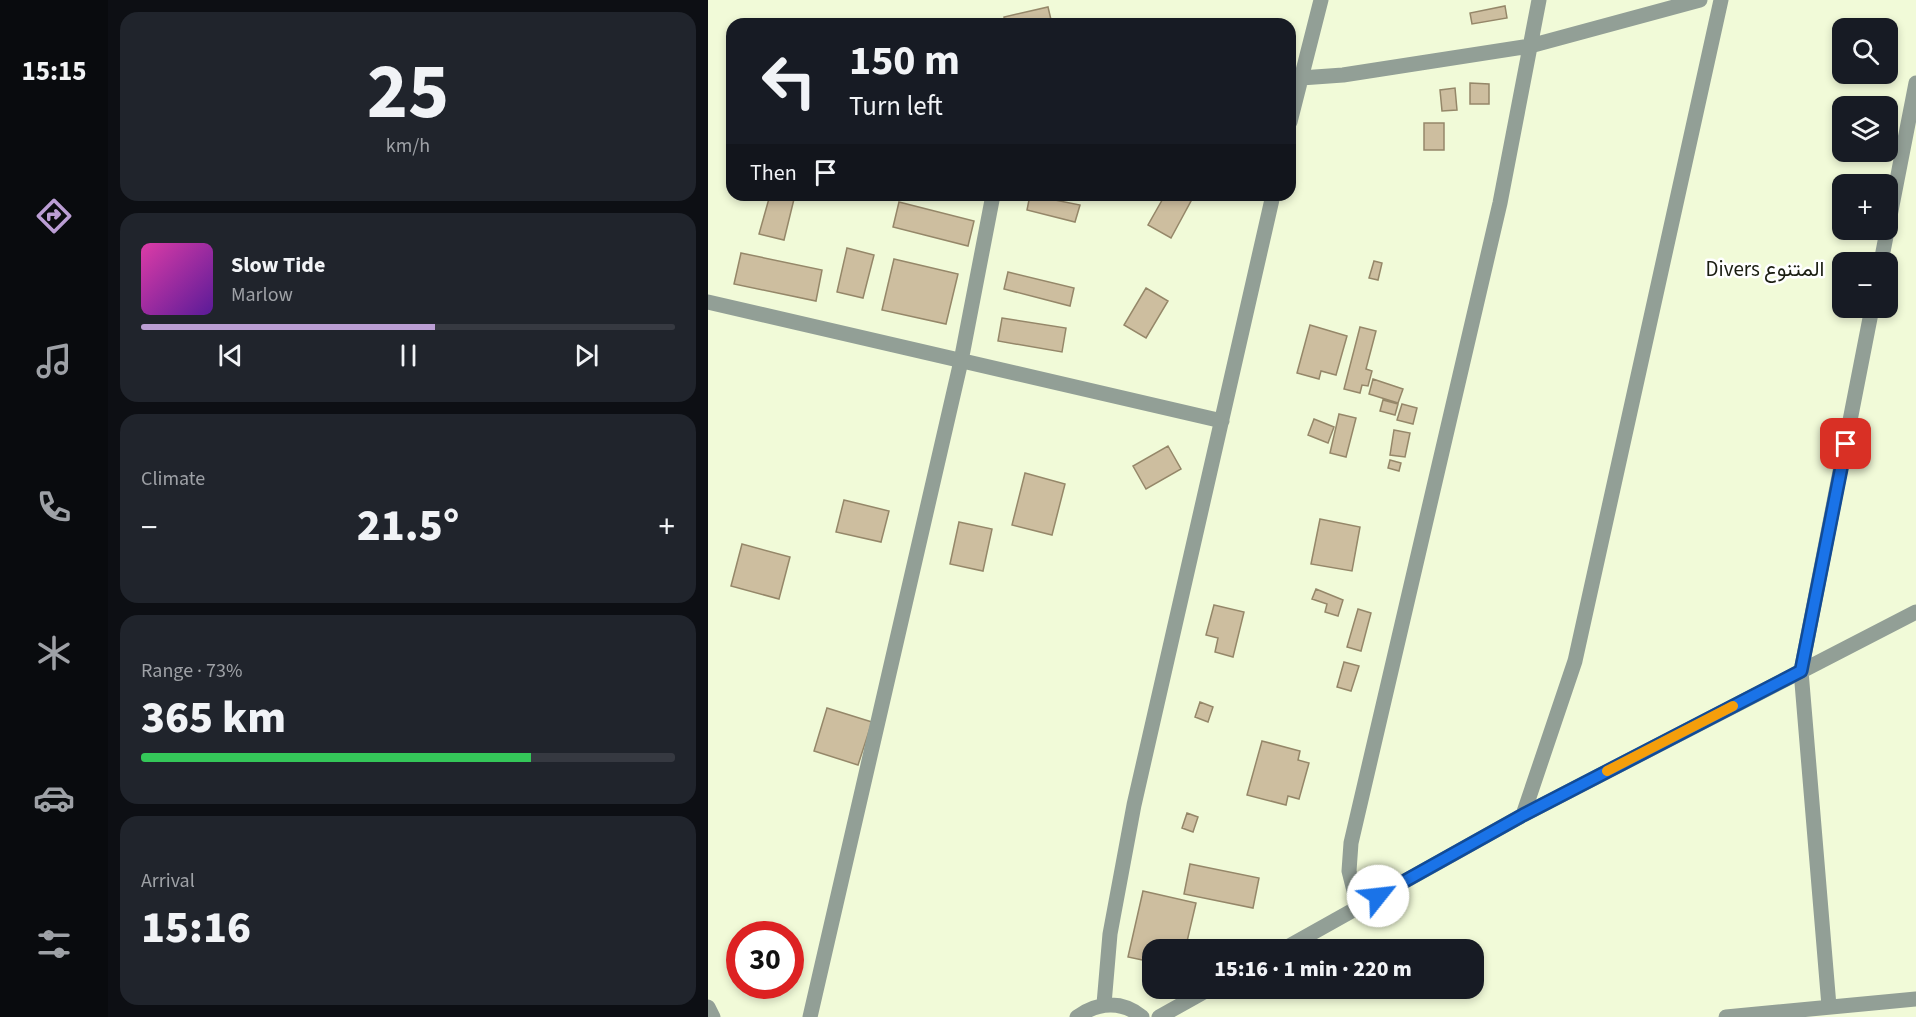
<!DOCTYPE html>
<html lang="en">
<head>
<meta charset="utf-8">
<style>
  body { margin:0; font-family:"Source Sans 3",Vazirmatn,sans-serif; background:#20242c; color:#f1f3f6; height:100vh; display:flex; flex-direction:column; font-size:22px; white-space:nowrap }
  * { box-sizing:border-box; margin:0 }
  p { font-size:20px; color:#9ea1a6 }
  .icon { flex:none; width:33px; height:33px; fill:none; stroke:currentColor; stroke-width:2; stroke-linecap:round; stroke-linejoin:round }
  .map { position:relative; flex:1; overflow:hidden }
  .sheet { display:flex; flex-direction:column; gap:12px; padding:12px; background:#0d0f14; width:600px }
  .sheet>* { flex:none }
  .banner { position:absolute; left:18px; top:18px; width:570px; height:183px; border-radius:18px; box-shadow:0 3px 9px #0003; background:#171b24; color:#f1f3f6; overflow:hidden }
  .controls { position:absolute; left:1124px; top:18px; display:grid; gap:12px }
  .controls a { display:grid; place-items:center; width:66px; height:66px; border-radius:12px; background:#171b24; box-shadow:0 3px 9px #0003; font-size:30px }
  .speed { position:absolute; left:18px; top:921px; display:flex; gap:12px; font-size:30px; font-weight:700; text-align:center }
  .speed>* { display:grid; place-content:center; width:78px; height:78px; border-radius:50%; background:#171b24; box-shadow:0 3px 9px #0003; line-height:1 }
  .speed .limit { border:9px solid #d22; background:#fff; color:#111 }
  .pin { position:absolute; display:grid; place-items:center; width:51px; height:51px; color:#fff; margin:-26px; border-radius:12px; box-shadow:0 3px 9px #0006 }
  .me { position:absolute; width:66px; margin:-33px; rotate:61deg; stroke-linejoin:round; filter:drop-shadow(0 0 4px #0008) }
  .turn { display:flex; align-items:center; gap:21px; height:126px; padding:0 24px; font-size:27px }
  .turn .icon { width:78px; height:78px; stroke-width:2.5 }
  .turn b { display:block; font-size:42px; line-height:51px }
  .then { display:flex; align-items:center; height:57px; padding:0 24px; background:#0003; gap:12px; font-size:22px }
  .big { font-size:45px; font-weight:800; line-height:1.1 }
  .sheet .card { flex:1; display:flex; flex-direction:column; justify-content:center; gap:9px; min-width:0; padding:0 21px; border-radius:18px; background:#20242c }
  .sheet .dial { align-items:center; gap:0 }
  .dial b { font-size:78px; line-height:1 }
  .song { display:flex; align-items:center; gap:18px }
  .cover { width:72px; height:72px; border-radius:9px; background:linear-gradient(135deg,hsl(320 70% 55%),hsl(270 70% 35%)) }
  .played { height:6px; border-radius:3px; background:linear-gradient(90deg,#bb9ed4 55%,#363941 55%) }
  .keys { display:flex; justify-content:space-around; direction:ltr }
  .heat { display:flex; justify-content:space-between; align-items:center; font-size:33px; direction:ltr }
  .charge { height:9px; border-radius:4px; background:linear-gradient(90deg,#34c759 73%,#363941 0) }
  .trip { position:absolute; left:434px; top:939px; width:342px; height:60px; border-radius:18px; background:#171b24; box-shadow:0 3px 9px #0003; font-weight:800; line-height:60px; text-align:center }
  main { display:flex; flex:1; min-height:0 }
  .dock { display:flex; flex-direction:column; width:108px; justify-content:space-around; align-items:center; background:#090b0e; color:#9ea1a6 }
  .dock .icon { width:42px; height:42px }
  .dock .current { color:#bb9ed4 }
  .dock b { font-size:27px; color:#f1f3f6 }
  .map>svg:first-child { display:block }
  .building { fill:#cdbe9f; stroke:#958769; stroke-width:1.5 }
  .lines { fill:none; stroke-linecap:round; stroke-linejoin:round }
  .minor { stroke:#929f96; stroke-width:15 }
  .route-casing { stroke:#114b97; stroke-width:15 }
  .route { stroke:#1a73e8; stroke-width:10 }
  .slow { stroke:#f59e0b; stroke-width:10 }
  .labels { text-anchor:middle; dominant-baseline:central; stroke-width:5; stroke-linejoin:round; paint-order:stroke }
  .quarter-label { font-size:21px; fill:#1a1d11; stroke:#fff }
</style>
</head>
<body>
<main>
<nav class="dock">
<b>15:15</b>
<svg class="icon current" aria-label="directions" viewBox="0 0 24 24"><path d="M12 3l9 9-9 9-9-9zM9 14v-3h6M13 9l2 2-2 2"/></svg>
<svg class="icon" aria-label="music" viewBox="0 0 24 24"><path d="M9 18V5l10-2v13"/><circle cx="6" cy="18" r="3"/><circle cx="16" cy="16" r="3"/></svg>
<svg class="icon" aria-label="phone" viewBox="0 0 24 24"><path d="M5 4h4l2 5-3 2q2 4 5 5l2-3 5 2v4C11 20 4 13 5 4z"/></svg>
<svg class="icon" aria-label="climate" viewBox="0 0 24 24"><path d="M12 3v18M4 7l16 10M4 17L20 7"/></svg>
<svg class="icon" aria-label="car" viewBox="0 0 24 24"><path d="M5 17H2v-5l4-1 3-4h7l3 4 3 1v5h-3M9 17h6M6 11h13"/><circle cx="7" cy="17" r="2"/><circle cx="17" cy="17" r="2"/></svg>
<svg class="icon" aria-label="filters" viewBox="0 0 24 24"><path d="M4 7h16M4 17h16"/><circle cx="9" cy="7" r="2"/><circle cx="15" cy="17" r="2"/></svg>
</nav>
<section class="sheet">
<div class="card dial"><b>25</b><p>km/h</p></div>
<div class="card">
<div class="song"><i class="cover"></i><div><b>Slow Tide</b><p>Marlow</p></div></div>
<div class="played"></div>
<div class="keys"><svg class="icon" aria-label="previous" viewBox="0 0 24 24"><path d="M18 5L8 12l10 7zM5 5v14"/></svg><svg class="icon" aria-label="pause" viewBox="0 0 24 24"><path d="M8 5v14M16 5v14"/></svg><svg class="icon" aria-label="next" viewBox="0 0 24 24"><path d="M6 5l10 7-10 7zM19 5v14"/></svg></div>
</div>
<div class="card"><p>Climate</p>
<div class="heat"><a>−</a><b class="big">21.5°</b><a>+</a></div>
</div>
<div class="card"><p>Range · 73%</p><b class="big">365 km</b><div class="charge"></div></div>
<div class="card"><p>Arrival</p><b class="big">15:16</b></div>
</section>
<div class="map">
<svg width="1208" height="1017" viewBox="0 0 1208 1017">
  <rect width="100%" height="100%" fill="#f1fad8"/>
  <path class="building" d="M797,6L799,18L764,24L762,13Z
    M340,7L344,24H297L296,17Z
    M762,83L781,84V104H762Z
    M747,88L749,110L734,111L732,90Z
    M716,123H736V150H716Z
    M62,195H87L76,240L51,234Z
    M322,195L372,205L367,222L319,210Z
    M457,195H472L483,201L463,238L440,225Z
    M191,202L266,221L260,246L185,227Z
    M139,248L166,255L155,298L129,292Z
    M33,253L114,270L108,301L26,284Z
    M186,259L250,274L238,324L174,310Z
    M666,261L674,263L670,280L661,278Z
    M300,272L366,288L362,306L296,289Z
    M438,288L460,301L438,338L416,325Z
    M294,318L358,328L354,352L290,341Z
    M602,325L639,336L628,375L613,371L611,379L589,373Z
    M652,327L668,331L658,369L664,371L660,386L654,385L652,393L636,389Z
    M665,379L695,389L690,403L661,394Z
    M675,400L690,404L687,415L672,411Z
    M694,404L709,408L705,424L689,420Z
    M631,414L648,418L638,457L622,453Z
    M606,419L626,427L620,443L600,435Z
    M686,430L702,433L697,457L682,455Z
    M460,446L473,469L438,489L425,466Z
    M682,460L693,463L691,471L680,468Z
    M317,473L357,484L344,535L304,525Z
    M136,500L181,511L173,542L128,532Z
    M612,519L652,527L644,571L603,564Z
    M251,522L284,529L275,571L242,564Z
    M34,544L82,557L71,599L23,586Z
    M608,589L635,600L630,616L617,612L619,604L604,599Z
    M506,605L536,612L525,657L507,652L510,638L498,635Z
    M650,609L663,613L653,651L639,647Z
    M636,662L651,666L643,691L629,687Z
    M492,702L505,707L500,722L487,717Z
    M119,708L164,722L150,765L106,751Z
    M554,741L592,751L590,760L601,763L591,799L580,796L578,805L539,795Z
    M479,813L490,817L485,832L474,828Z
    M482,864L551,878L545,908L476,894Z
    M435,891L488,903L477,950H444V962L420,957Z"/>
  <g class="lines">
    <path class="minor" d="M593,78L635,75L822,46L992,0
      M582,122L613,0
      M1173,262L1208,83
      M0,302L514,421
      M815,815L867,661L1013,0
      M650,907L641,871L643,843L792,203L831,0
      M574,950L815,815L1208,612
      M396,1004L402,934L426,805L565,195
      M1121,1006L1093,671L1164,308
      M0,1007L5,1017
      M102,1017L253,361L285,195
      M369,1017C390,1002 414,1000 434,1017
      M451,1017L503,988
      M1018,1017L1208,999"/>
  </g>
  <g class="lines">
    <g class="route-casing">
      <path id="route" d="M670,896L815,815L1093,671L1138,444"/>
    </g>
    <use href="#route" class="route"/>
    <path class="slow" d="M899,771L1025,706"/>
  </g>
  <g class="labels">
    <g class="quarter-label">
      <text x="1057" y="269">Divers المتنوع</text>
    </g>
  </g>
</svg>
<div class="controls">
<a><svg class="icon" aria-label="search" viewBox="0 0 24 24"><circle cx="10" cy="10" r="6"/><path d="M15 15l6 6"/></svg></a>
<a><svg class="icon" aria-label="layers" viewBox="0 0 24 24"><path d="M12 4l9 5-9 5-9-5zM3 14l9 5 9-5"/></svg></a>
<a>+</a>
<a>−</a>
</div>
<div class="speed"><div class="limit">30</div></div>
<div class="pin" style="left:1138px;top:444px;background:#d93025"><svg class="icon" aria-label="arrive" viewBox="0 0 24 24"><path d="M6 21V4h12l-3 4 3 4H6"/></svg></div>
<svg class="me" style="left:670px;top:896px" viewBox="-20 -20 40 40"><circle r="19" fill="#fff"/><path d="M0-13L10 11 0 6-10 11z" fill="#1a73e8"/></svg>
<div class="trip">15:16 · 1 min · 220 m</div>
<div class="banner">
<div class="turn"><svg class="icon" aria-label="left" viewBox="0 0 24 24"><path d="M17 20v-9H6M10 6l-5 5 5 5"/></svg><div><b>150 m</b>Turn left</div></div>
<div class="then">Then<svg class="icon" aria-label="arrive" viewBox="0 0 24 24"><path d="M6 21V4h12l-3 4 3 4H6"/></svg></div>
</div>
</div>
</main>
</body>
</html>
